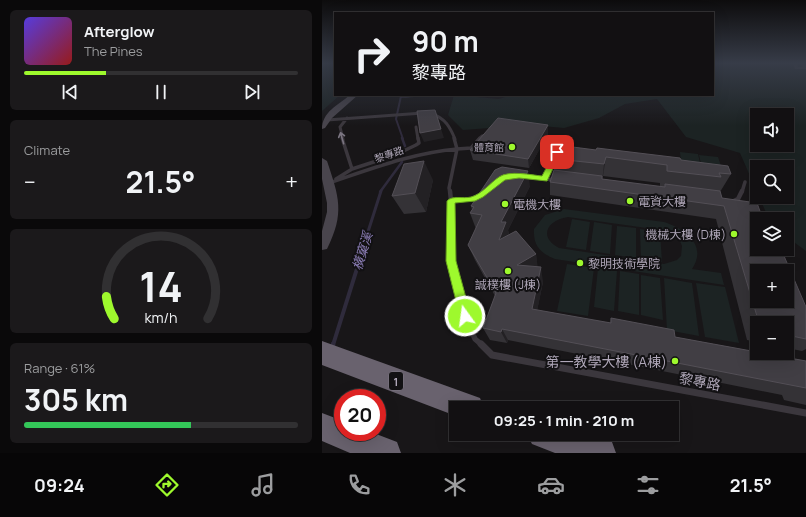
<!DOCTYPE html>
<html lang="en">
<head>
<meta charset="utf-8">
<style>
  body { margin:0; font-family:Manrope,"Noto Sans TC",sans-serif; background:#1b191b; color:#f1f3f6; height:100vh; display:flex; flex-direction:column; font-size:15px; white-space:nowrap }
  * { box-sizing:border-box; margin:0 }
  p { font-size:13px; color:#9c9d9f }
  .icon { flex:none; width:22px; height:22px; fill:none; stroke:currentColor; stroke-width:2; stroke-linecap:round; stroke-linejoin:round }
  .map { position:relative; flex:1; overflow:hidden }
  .drawer { display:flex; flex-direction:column; gap:10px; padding:10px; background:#0a090a; width:322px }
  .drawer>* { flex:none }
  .banner { position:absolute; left:12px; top:12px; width:380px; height:84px; border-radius:0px; box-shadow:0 4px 16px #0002,0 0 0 1px #313032; background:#121012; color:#f1f3f6; overflow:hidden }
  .tools { position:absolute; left:428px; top:108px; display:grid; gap:8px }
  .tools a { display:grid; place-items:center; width:44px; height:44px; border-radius:0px; background:#121012; box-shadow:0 4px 16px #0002,0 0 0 1px #313032; font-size:20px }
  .speed { position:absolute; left:12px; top:389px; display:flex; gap:8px; font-size:20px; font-weight:700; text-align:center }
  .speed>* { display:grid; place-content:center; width:52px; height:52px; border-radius:50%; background:#121012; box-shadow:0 4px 16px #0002,0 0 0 1px #313032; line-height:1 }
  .speed .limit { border:6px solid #d22; background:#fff; color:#111 }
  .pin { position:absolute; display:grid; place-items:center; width:34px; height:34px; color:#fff; margin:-17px; border-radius:8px; box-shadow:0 2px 6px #0006 }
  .me { position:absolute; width:44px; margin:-22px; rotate:346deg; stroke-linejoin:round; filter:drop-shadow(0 0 3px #0008) }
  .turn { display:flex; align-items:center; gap:14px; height:84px; padding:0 12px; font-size:18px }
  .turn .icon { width:52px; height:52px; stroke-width:2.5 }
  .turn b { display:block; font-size:28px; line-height:34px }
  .big { font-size:30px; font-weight:700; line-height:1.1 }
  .drawer .tile { flex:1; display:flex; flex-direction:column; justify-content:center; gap:6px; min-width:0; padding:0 14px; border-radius:6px; background:#1b191b }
  .drawer .dial { align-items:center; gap:0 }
  .dial svg { height:104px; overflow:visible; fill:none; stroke:#313032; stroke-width:7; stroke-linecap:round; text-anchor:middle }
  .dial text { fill:#f1f3f6; stroke:none }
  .song { display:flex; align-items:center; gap:12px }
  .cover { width:48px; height:48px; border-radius:6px; background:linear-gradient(135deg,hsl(250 70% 55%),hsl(0 70% 35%)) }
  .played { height:4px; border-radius:2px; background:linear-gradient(90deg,#9ef92d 30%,#313032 30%) }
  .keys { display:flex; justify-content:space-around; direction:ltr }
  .heat { display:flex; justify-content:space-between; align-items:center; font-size:22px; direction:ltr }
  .charge { height:6px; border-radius:3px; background:linear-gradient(90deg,#34c759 61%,#313032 0) }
  .trip { position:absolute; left:127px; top:401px; width:230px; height:40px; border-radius:0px; background:#121012; box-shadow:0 4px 16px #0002,0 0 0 1px #313032; font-weight:700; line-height:40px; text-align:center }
  .tabs { display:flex; height:64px; justify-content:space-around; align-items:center; background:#070607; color:#9c9d9f }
  .tabs .icon { width:28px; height:28px }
  .tabs .on { color:#9ef92d }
  .tabs b { font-size:18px; color:#f1f3f6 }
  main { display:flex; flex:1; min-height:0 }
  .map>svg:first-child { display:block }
  .green { fill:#1c2323; fill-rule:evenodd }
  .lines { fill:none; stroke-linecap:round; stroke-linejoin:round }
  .stream-far5 { stroke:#2f2b3c; stroke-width:1.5 }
  .stream-far4 { stroke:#2f2b3c; stroke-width:2 }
  .stream-far3 { stroke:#2f2b3c; stroke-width:2.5 }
  .stream-far2 { stroke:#2f2b3c; stroke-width:3 }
  .stream-far1 { stroke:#2f2b3c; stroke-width:4 }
  .stream { stroke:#2f2b3c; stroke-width:4.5 }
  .lane-far4 { stroke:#3b373d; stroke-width:3 }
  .lane-far3 { stroke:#3b373d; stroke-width:3.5 }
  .lane-far2 { stroke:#3b373d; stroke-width:4.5 }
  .lane-far1 { stroke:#3b373d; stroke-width:5.5 }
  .lane { stroke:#3b373d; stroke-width:7 }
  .street { fill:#3b373d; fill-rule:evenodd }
  .secondary { fill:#49454d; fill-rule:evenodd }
  .highway { fill:#69626e; fill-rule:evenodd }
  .wall { fill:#343236; fill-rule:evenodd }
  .shaded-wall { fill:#232124 }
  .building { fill:#413e44; stroke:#534f56; fill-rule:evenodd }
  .oneway { stroke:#7b7581 }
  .route { fill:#9ef92d; stroke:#67a21d }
  .poi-dot { fill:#9ef92d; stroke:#121113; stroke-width:1.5 }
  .labels { text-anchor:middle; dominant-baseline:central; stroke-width:4; stroke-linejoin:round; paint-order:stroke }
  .far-poi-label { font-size:10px; fill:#afa7b8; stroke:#121113; text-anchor:end }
  .far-street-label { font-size:10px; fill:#afa7b8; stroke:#121113 }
  .shield { fill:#121113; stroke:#807a86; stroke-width:1 }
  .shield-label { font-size:11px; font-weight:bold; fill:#afa7b8 }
  .poi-label { font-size:12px; fill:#afa7b8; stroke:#121113; text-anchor:start }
  .water-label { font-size:13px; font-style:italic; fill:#8b7db5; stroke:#121113 }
  .near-poi-label { font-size:14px; fill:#afa7b8; stroke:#121113; text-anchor:end }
  .near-street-label { font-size:14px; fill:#afa7b8; stroke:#121113 }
</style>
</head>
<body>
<main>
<section class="drawer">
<div class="tile">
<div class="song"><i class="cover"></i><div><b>Afterglow</b><p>The Pines</p></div></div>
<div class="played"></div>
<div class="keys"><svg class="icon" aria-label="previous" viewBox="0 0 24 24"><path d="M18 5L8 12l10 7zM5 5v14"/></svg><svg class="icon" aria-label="pause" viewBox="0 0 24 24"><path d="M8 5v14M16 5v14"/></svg><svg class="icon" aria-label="next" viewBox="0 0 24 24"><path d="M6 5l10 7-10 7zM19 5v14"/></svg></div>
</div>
<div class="tile"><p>Climate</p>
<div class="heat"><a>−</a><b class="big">21.5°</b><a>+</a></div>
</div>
<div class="tile dial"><svg viewBox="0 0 100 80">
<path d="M14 69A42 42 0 1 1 86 69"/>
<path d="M14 69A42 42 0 0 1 8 52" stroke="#9ef92d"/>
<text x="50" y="56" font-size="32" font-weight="700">14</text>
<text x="50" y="72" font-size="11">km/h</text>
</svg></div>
<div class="tile"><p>Range · 61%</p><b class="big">305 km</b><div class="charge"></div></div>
</section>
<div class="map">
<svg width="484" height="453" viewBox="0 0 484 453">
  <rect width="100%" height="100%" fill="#181618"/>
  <path class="green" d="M0,63H13V95H18L0,111Z
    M391,63H484V251L465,237V219H447L437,197H465V167H435V192L418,153L364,137L335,99L303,104L277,118L242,128L174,122L168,128L141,130L126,115L132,95L177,99L190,95H391ZM435,115H465V145H435Z
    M358,152L376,154L380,172L360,170Z
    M377,155L396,157L402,175L381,172Z
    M242,209L342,222C363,229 386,245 370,269L399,273L402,285L233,259C218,253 211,245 212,229L223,215ZM246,217L339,230L348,233L358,241L360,246L359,256L355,260L342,264L237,248C216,237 225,220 246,217Z
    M250,219L268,222L264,250L244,247Z
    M272,222L290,225L288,254L268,251Z
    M295,226L314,228V258L293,255Z
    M318,229L338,232L340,262L319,259Z
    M245,264L272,268L266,316L235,311Z
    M276,268L295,271L292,311L272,307Z
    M298,271L317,274V315L296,311Z
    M319,275L338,278L341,320L319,315Z
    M342,278L370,283L377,336L345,330Z
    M374,283L403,287L417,343L383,337Z"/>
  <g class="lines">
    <path class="stream-far5" d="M79,97V95
      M83,97L96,95"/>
    <path class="stream-far4" d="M79,96L74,119L81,139
      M79,97L92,96"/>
    <path class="stream-far3" d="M80,138L83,146
      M58,192L80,162"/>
    <path class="stream-far2" d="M37,260L59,191"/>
    <path class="stream-far1" d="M11,345L38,259"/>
    <path class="stream" d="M11,346V344"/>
    <path class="lane-far4" d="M110,114C123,118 128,127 133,139
      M5,120L101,113
      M94,127L96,139
      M21,139L18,127L25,118
      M157,139L160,136L166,135"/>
    <path class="lane-far3" d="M20,138L30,169
      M132,138L135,149L149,148L158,138
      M201,176L234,180
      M14,179L30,169L73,155L94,145L97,143L96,138
      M223,179L242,139
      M7,183C49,169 90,153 135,149L127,188L128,192
      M420,192L423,182"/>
    <path class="lane-far2" d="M128,191L129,201V260
      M129,201L150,199L160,194
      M410,202L416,199L420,191"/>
    <path class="lane-far1" d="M129,259L143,316L153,339L160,345"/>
    <path class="lane" d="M159,344L170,355L484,413"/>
    <path class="street" d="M471,63H475L476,67H481L478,63H482L484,65V69H473Z"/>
    <path class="secondary" d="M28,95H36L10,118L3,128L0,129C0,112 16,105 28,95Z
      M0,158L5,161C17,197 23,213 5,249L0,250V231L5,212V203L0,179Z"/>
    <path class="highway" d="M0,341L158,398L162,408H134V416L0,365Z
      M0,413L21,421V432H49L75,442L79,453H28L0,441Z
      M205,434H267L290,442L294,453H233L210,444Z"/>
  </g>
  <path class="wall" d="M226,125V134L207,168L151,160L148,150Z
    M231,153L359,160L409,174L398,192L400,198L439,214L436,218L435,249L484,307V349L480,351L465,348V323H435V342L425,340L394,219L228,195V182L232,171ZM281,176L338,183V187L280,179Z
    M111,180L104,212L82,214L70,196Z
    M208,186L186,230L187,235L214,254L215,267L221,282L215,310L288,323L289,318L353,337L484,361V405L462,400L460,395L186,340L185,343L168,340L161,328L173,296L153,260L146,245L154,229L148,213L150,210L149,206Z"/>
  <path class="shaded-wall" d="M113,110L122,138L102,142L98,133Z
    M226,125V134L207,168L206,159Z
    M284,157L281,176L280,183L282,164Z
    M102,161L111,180L104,212L93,193Z
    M206,171L208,186L186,230L188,238L177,240L179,222Z
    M214,254L216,269L195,265Z
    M219,267L221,282L213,322L210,309Z
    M180,329L186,340L185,343L179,332Z"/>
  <path class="building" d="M113,110L119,129L98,133L95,111Z
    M176,118L226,125L206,159L148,150Z
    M235,145L274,150L275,148L358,158L359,160L406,166L409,174L397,173L399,177L345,171V165L284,157L282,164L234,159L236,153H231Z
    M102,161L93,193L70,196L82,164Z
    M180,167L206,171L179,222H184L177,240L194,231L214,254L195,265L219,267L210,309L289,323V318L352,330L353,337L435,352V353H440L484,361V388L180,329L179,332L161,328L174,293L146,245L160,215L148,213L152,207L149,206L173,170Z
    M232,170L280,176V179L343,187V184L398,191L400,198L435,203L439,214L434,213L437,219H435V249H459L484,307V339L465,335V323H437L402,206L228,182ZM435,271H465V301H435Z"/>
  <defs><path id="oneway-shaft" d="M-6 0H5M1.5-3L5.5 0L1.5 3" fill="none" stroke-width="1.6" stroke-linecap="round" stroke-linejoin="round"/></defs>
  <use class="oneway" href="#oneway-shaft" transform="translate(20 138) rotate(-106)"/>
  <linearGradient id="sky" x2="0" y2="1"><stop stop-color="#0d0c0d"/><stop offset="0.5" stop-color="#373c48"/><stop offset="1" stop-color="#373c48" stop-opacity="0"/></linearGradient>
  <rect width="484" height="126" fill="url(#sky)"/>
  <path class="route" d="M233,151L239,152L225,181L197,178L183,180L161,197L153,201L133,203L134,261L149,316L148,321L143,322L139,321L124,261L125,201C130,195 141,199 149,197C160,194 168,183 177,177C187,170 209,175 220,176Z"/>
  <g class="poi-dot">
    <circle cx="190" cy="147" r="4"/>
    <circle cx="308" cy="201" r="4"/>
    <circle cx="183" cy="204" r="4"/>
    <circle cx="412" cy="234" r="4"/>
    <circle cx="258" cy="263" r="4"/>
    <circle cx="186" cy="271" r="4"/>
    <circle cx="353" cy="361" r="4"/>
  </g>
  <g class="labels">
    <g class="far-poi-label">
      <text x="182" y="147">體育館</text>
    </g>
    <g class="far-street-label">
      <text transform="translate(67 154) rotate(-19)">黎專路</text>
    </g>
    <rect class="shield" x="67" y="372" width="14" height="18" rx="3"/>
    <g class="shield-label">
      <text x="74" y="381">1</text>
    </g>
    <g class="poi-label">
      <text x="316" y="201">電資大樓</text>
      <text x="191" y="204">電機大樓</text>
      <text x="404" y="234" text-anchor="end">機械大樓 (D棟)</text>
      <text x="266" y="263">黎明技術學院</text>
      <text x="186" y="284" text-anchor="middle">誠樸樓 (J棟)</text>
    </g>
    <g class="water-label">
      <text transform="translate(40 251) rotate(-73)">橫窠溪</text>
    </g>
    <g class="near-poi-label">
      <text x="345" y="361">第一教學大樓 (A棟)</text>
    </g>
    <g class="near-street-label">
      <text transform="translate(378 381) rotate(11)">黎專路</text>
    </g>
  </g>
</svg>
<div class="tools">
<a><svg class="icon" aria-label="sound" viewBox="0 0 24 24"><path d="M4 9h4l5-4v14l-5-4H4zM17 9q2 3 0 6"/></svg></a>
<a><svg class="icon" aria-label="search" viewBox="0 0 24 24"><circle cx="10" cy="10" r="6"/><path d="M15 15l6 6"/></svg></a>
<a><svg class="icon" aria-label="layers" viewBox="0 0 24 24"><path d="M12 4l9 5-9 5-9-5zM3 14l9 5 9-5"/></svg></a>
<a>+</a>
<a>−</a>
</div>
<div class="speed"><div class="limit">20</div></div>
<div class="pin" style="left:235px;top:152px;background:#d93025"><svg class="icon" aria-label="arrive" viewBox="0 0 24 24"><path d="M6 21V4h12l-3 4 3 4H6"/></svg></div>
<svg class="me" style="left:143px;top:316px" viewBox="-20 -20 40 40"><circle r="17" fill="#9ef92d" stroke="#fff" stroke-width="3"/><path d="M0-11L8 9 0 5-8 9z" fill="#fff"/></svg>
<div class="trip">09:25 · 1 min · 210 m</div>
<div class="banner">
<div class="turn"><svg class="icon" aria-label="right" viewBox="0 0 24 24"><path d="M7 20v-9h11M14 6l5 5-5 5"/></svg><div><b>90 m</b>黎專路</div></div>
</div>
</div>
</main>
<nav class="tabs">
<b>09:24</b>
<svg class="icon on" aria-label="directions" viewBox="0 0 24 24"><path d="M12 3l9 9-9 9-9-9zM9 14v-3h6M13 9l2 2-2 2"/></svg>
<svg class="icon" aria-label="music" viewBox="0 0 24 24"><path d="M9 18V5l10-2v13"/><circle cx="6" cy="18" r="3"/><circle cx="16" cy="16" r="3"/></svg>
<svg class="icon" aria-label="phone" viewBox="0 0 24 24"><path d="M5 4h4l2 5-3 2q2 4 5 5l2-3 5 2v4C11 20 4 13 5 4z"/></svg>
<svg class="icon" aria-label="climate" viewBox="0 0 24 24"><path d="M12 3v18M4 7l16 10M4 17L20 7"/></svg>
<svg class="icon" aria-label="car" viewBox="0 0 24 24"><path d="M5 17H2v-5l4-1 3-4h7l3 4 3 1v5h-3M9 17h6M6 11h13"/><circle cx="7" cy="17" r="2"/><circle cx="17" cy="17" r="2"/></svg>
<svg class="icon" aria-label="filters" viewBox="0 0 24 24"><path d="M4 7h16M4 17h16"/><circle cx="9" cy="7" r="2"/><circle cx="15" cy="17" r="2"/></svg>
<b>21.5°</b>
</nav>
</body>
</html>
